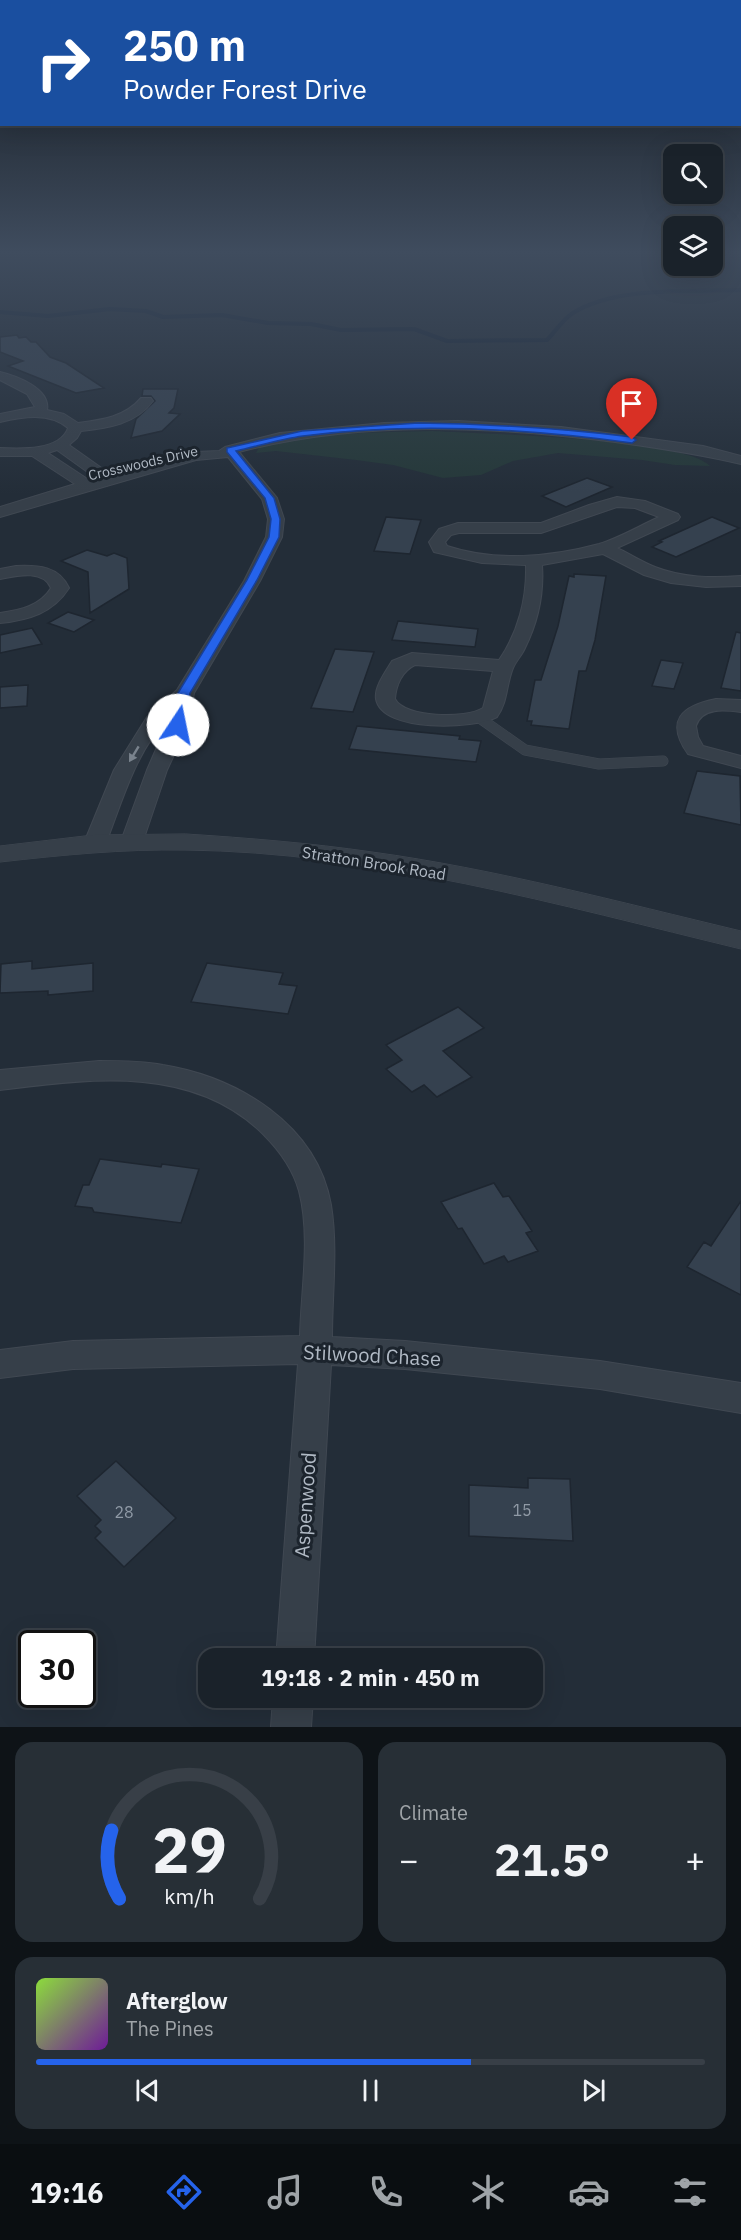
<!DOCTYPE html>
<html lang="en">
<head>
<meta charset="utf-8">
<style>
  body { margin:0; font-family:"IBM Plex Sans",sans-serif; background:#272f36; color:#f1f3f6; height:100vh; display:flex; flex-direction:column; font-size:22px; white-space:nowrap }
  * { box-sizing:border-box; margin:0 }
  p { font-size:20px; color:#9fa4a8 }
  .icon { flex:none; width:33px; height:33px; fill:none; stroke:currentColor; stroke-width:2; stroke-linecap:round; stroke-linejoin:round }
  .map { position:relative; height:1727px; overflow:hidden }
  .details { display:flex; flex-direction:column; gap:15px; padding:15px; background:#0e1317; flex:1 }
  .details>* { flex:none }
  .banner { position:absolute; left:0px; top:0px; width:741px; height:126px; box-shadow:0 6px 24px #0002,0 0 0 2px #383f47; background:#1a4fa0; color:#fff; overflow:hidden }
  .buttons { position:absolute; left:663px; top:144px; display:grid; gap:12px }
  .buttons a { display:grid; place-items:center; width:60px; height:60px; border-radius:12px; background:#1a222a; box-shadow:0 6px 24px #0002,0 0 0 2px #383f47; font-size:30px }
  .speed { position:absolute; left:18px; top:1630px; display:flex; gap:12px; font-size:30px; font-weight:700; text-align:center }
  .speed>* { display:grid; place-content:center; width:78px; height:78px; border-radius:50%; background:#1a222a; box-shadow:0 6px 24px #0002,0 0 0 2px #383f47; line-height:1 }
  .speed .limit { border:3px solid #111; border-radius:9px; background:#fff; color:#111 }
  .pin { position:absolute; display:grid; place-items:center; width:51px; height:51px; color:#fff; margin:-62px -26px; border-radius:50% 50% 50% 0; rotate:-45deg; box-shadow:0 0 6px #0007 }
  .pin .icon { rotate:45deg }
  .me { position:absolute; width:66px; margin:-33px; rotate:11deg; stroke-linejoin:round; filter:drop-shadow(0 0 4px #0008) }
  .turn { display:flex; align-items:center; gap:21px; height:126px; padding:0 24px; font-size:27px }
  .turn .icon { width:78px; height:78px; stroke-width:2.5 }
  .turn b { display:block; font-size:42px; line-height:51px }
  .big { font-size:45px; font-weight:700; line-height:1.1 }
  .details .widget { flex:1; display:flex; flex-direction:column; justify-content:center; gap:9px; min-width:0; padding:0 21px; border-radius:18px; background:#272f36 }
  .details .dial { align-items:center; gap:0 }
  .dial svg { height:156px; overflow:visible; fill:none; stroke:#383f47; stroke-width:7; stroke-linecap:round; text-anchor:middle }
  .dial text { fill:#f1f3f6; stroke:none }
  .song { display:flex; align-items:center; gap:18px }
  .cover { width:72px; height:72px; border-radius:9px; background:linear-gradient(135deg,hsl(90 70% 55%),hsl(280 70% 35%)) }
  .played { height:6px; border-radius:3px; background:linear-gradient(90deg,#2563eb 65%,#383f47 65%) }
  .keys { display:flex; justify-content:space-around; direction:ltr }
  .heat { display:flex; justify-content:space-between; align-items:center; font-size:33px; direction:ltr }
  .details .tiles { flex:1; display:grid; gap:15px; grid-template-columns:1fr 1fr }
  .widget:last-child { grid-column:span 2 }
  .trip { position:absolute; left:198px; top:1648px; width:345px; height:60px; border-radius:18px; background:#1a222a; box-shadow:0 6px 24px #0002,0 0 0 2px #383f47; font-weight:700; line-height:60px; text-align:center }
  .dock { display:flex; height:96px; justify-content:space-around; align-items:center; background:#0a0e11; color:#9fa4a8 }
  .dock .icon { width:42px; height:42px }
  .dock .active { color:#2563eb }
  .dock b { font-size:27px; color:#f1f3f6 }
  .map>svg:first-child { display:block }
  .green { fill:#253839 }
  .lines { fill:none; stroke-linecap:round; stroke-linejoin:round }
  .stream { stroke:#172435; stroke-width:4 }
  .building { fill:#35414f; stroke:#1e2630; stroke-width:1.5 }
  .service-casing { stroke:#404852; stroke-width:11 }
  .minor-casing { stroke:#404852; stroke-width:2 }
  .tertiary-casing { stroke:#404852; stroke-width:1 }
  .service { stroke:#363f49; stroke-width:10 }
  .minor { fill:#363f49; fill-rule:evenodd }
  .tertiary { fill:#363f49; fill-rule:evenodd }
  .oneway { fill:#7a838d }
  .route { fill:#2563eb; stroke:#184099; stroke-width:1.5 }
  .labels { text-anchor:middle; dominant-baseline:central; stroke-width:6; stroke-linejoin:round; paint-order:stroke }
  .far-street-label { font-size:14px; fill:#b1bac5; stroke:#1c242d }
  .street-label { font-size:16px; fill:#b1bac5; stroke:#1c242d }
  .near-number-label { font-size:16px; fill:#909aa6 }
  .near-street-label { font-size:20px; fill:#b1bac5; stroke:#1c242d }
</style>
</head>
<body>
<div class="map">
<svg width="741" height="1727" viewBox="0 0 741 1727">
  <rect width="100%" height="100%" fill="#232d38"/>
  <path class="green" d="M433,431C479,434 684,438 710,466L675,465L642,460L558,453L513,461L481,475L443,478L393,465L356,460L276,451L256,453L260,446C317,433 374,432 433,431Z"/>
  <g class="lines">
    <path class="stream" d="M0,312L48,316L110,309L146,311L163,317L222,315L268,323L311,324L341,330L414,329L447,341L547,340C555,332 563,319 573,313C616,286 691,292 741,290"/>
  </g>
  <path class="building" d="M17,335L19,338L26,337L31,342H36L50,357L66,363L104,388L76,393L8,366L23,361L0,352V337Z
    M143,389H178L174,408L169,413L180,414L162,431L131,438L136,419L155,401L151,396H142Z
    M587,478L612,487L566,507L542,496Z
    M386,517L421,520L410,554L374,551Z
    M712,517L739,528L676,557L652,547L662,542L659,541Z
    M87,550L107,556L114,553L127,558L129,589L90,613L88,572L61,561Z
    M574,574L606,576L595,640L586,671H579L569,729L531,725L532,721H527L535,680H541L558,626L569,576L574,577Z
    M68,612L94,620L74,632L48,623Z
    M398,621L478,629L475,647L392,640Z
    M32,628L42,644L0,653V635Z
    M736,632L741,633V691L721,688Z
    M335,649L374,652L353,712L311,708Z
    M661,660L683,663L674,689L652,686Z
    M28,685L27,706L0,708V687Z
    M357,726L460,736L459,739L481,741L476,762L349,749Z
    M697,771L740,776L741,825L684,813Z
    M32,961V969L93,963V991L48,995V991L0,993L1,964Z
    M207,963L283,973L279,984L297,986L288,1014L191,1002Z
    M458,1007L484,1028L443,1051L472,1077L437,1097L424,1085L412,1092L386,1069L402,1060L386,1045Z
    M100,1159L161,1167L162,1164L199,1169L181,1223L94,1212L92,1208L75,1206L83,1185H89Z
    M494,1183L503,1197L509,1196L532,1231L526,1233L538,1251L508,1262L504,1256L484,1264L462,1228L458,1229L441,1202Z
    M741,1201V1295L687,1267L704,1242L711,1246Z
    M116,1461L176,1518L124,1567L95,1538L101,1532L95,1526L101,1520L77,1496Z
    M528,1478L570,1479L573,1541L469,1536V1485L528,1488Z"/>
  <g class="lines">
    <g class="service-casing">
      <path id="service" d="M481,719L525,750L599,764L663,761"/>
    </g>
    <g class="minor-casing">
      <path id="minor" d="M0,372C17,376 51,389 47,410L64,414L78,423C102,420 125,417 141,398H151L153,401C136,424 108,428 81,431L77,438L69,445L110,474L196,452L219,451L225,447L280,433L384,423L458,421L561,427L703,446L741,456V464C699,454 658,448 615,442C492,426 360,420 239,452L277,498L284,519L282,537L260,581L194,693L188,725L167,770L143,841L140,846L132,848L124,846L121,841L147,770L170,717C137,747 122,802 106,843L103,848L95,850L87,848L84,843L114,770L147,717L177,690L244,581L266,537L268,519L262,499L228,457L196,460L0,517V507L75,484L32,456H0V448C20,449 60,451 68,428C49,412 22,417 0,422V414L35,407L27,394L0,380ZM57,450L96,478L89,480L48,453Z
        M617,497L645,501L678,514L680,517L678,520L617,548C630,554 642,562 655,567C683,578 712,578 741,576V586L706,587L671,583L644,575L603,554L542,565C544,593 538,622 525,648C522,655 516,661 513,668C506,685 508,702 497,717C475,729 382,733 376,699C374,687 386,671 392,661L412,653L499,660C518,633 527,598 526,565L482,563L434,552L429,542L439,529L458,523H541L589,505ZM617,507L635,508L659,517C639,526 619,538 599,544C551,557 495,562 447,546L445,542L451,535L459,533H541ZM415,665L493,671L483,708C466,719 405,718 395,699C396,685 402,671 415,665Z
        M16,566C38,565 59,566 69,588C53,613 29,620 0,623V613C20,610 40,606 51,588C43,569 16,576 0,579V569Z
        M716,699L741,700V712C725,710 702,707 696,726L698,737L703,746L741,756V768L688,754C665,721 681,706 716,699Z
        M99,1061C120,1061 142,1061 163,1065C237,1077 317,1124 331,1205C338,1248 332,1294 332,1337L405,1341L600,1361L741,1383V1413L600,1389L405,1369L331,1365L314,1659H276L298,1364L73,1369L0,1378V1350L73,1341L300,1336C301,1290 311,1237 299,1191C293,1169 279,1150 263,1134C192,1064 90,1079 0,1090V1070Z
        M273,1698H313L311,1727H271Z"/>
    </g>
    <g class="tertiary-casing">
      <path id="tertiary" d="M186,834C248,838 310,843 372,852C496,869 619,902 741,931V949C559,905 373,852 185,850C123,849 62,855 0,862V846L93,835Z"/>
    </g>
    <use href="#service" class="service"/>
    <use href="#minor" class="minor"/>
    <use href="#tertiary" class="tertiary"/>
  </g>
  <defs><path id="oneway-solid" d="M-6-.8H1V-3.2L6.5 0L1 3.2V.8H-6Z" transform="scale(1.5)"/></defs>
  <use class="oneway" href="#oneway-solid" transform="translate(134 754) rotate(121)"/>
  <linearGradient id="sky" x2="0" y2="1"><stop stop-color="#13191f"/><stop offset="0.51" stop-color="#3f4c5e"/><stop offset="1" stop-color="#3f4c5e" stop-opacity="0"/></linearGradient>
  <rect width="741" height="494" fill="url(#sky)"/>
  <path class="route" d="M418,423C490,424 560,428 632,437L636,440L632,443C523,428 412,422 303,436C281,439 258,446 236,451L274,498L280,519L279,537L257,580L190,693L184,725L178,728L174,727L172,725L178,693L247,580L269,537L271,519L265,498L227,452V448L302,431Z"/>
  <g class="labels">
    <g class="far-street-label">
      <text transform="translate(143 463) rotate(-13)">Crosswoods Drive</text>
    </g>
    <g class="street-label">
      <text transform="translate(374 863) rotate(9)">Stratton Brook Road</text>
    </g>
    <g class="near-number-label">
      <text x="522" y="1510">15</text>
      <text x="124" y="1512">28</text>
    </g>
    <g class="near-street-label">
      <text transform="translate(372 1355) rotate(3)">Stilwood Chase</text>
      <text transform="translate(305 1505) rotate(-86)">Aspenwood</text>
    </g>
  </g>
</svg>
<div class="buttons">
<a><svg class="icon" aria-label="search" viewBox="0 0 24 24"><circle cx="10" cy="10" r="6"/><path d="M15 15l6 6"/></svg></a>
<a><svg class="icon" aria-label="layers" viewBox="0 0 24 24"><path d="M12 4l9 5-9 5-9-5zM3 14l9 5 9-5"/></svg></a>
</div>
<div class="speed"><div class="limit">30</div></div>
<div class="pin" style="left:632px;top:440px;background:#d93025"><svg class="icon" aria-label="arrive" viewBox="0 0 24 24"><path d="M6 21V4h12l-3 4 3 4H6"/></svg></div>
<svg class="me" style="left:178px;top:725px" viewBox="-20 -20 40 40"><circle r="19" fill="#fff"/><path d="M0-13L10 11 0 6-10 11z" fill="#2563eb"/></svg>
<div class="trip">19:18 · 2 min · 450 m</div>
<div class="banner">
<div class="turn"><svg class="icon" aria-label="right" viewBox="0 0 24 24"><path d="M7 20v-9h11M14 6l5 5-5 5"/></svg><div><b>250 m</b>Powder Forest Drive</div></div>
</div>
</div>
<section class="details">
<div class="tiles">
<div class="widget dial"><svg viewBox="0 0 100 80">
<path d="M14 69A42 42 0 1 1 86 69"/>
<path d="M14 69A42 42 0 0 1 10 34" stroke="#2563eb"/>
<text x="50" y="56" font-size="32" font-weight="700">29</text>
<text x="50" y="72" font-size="11">km/h</text>
</svg></div>
<div class="widget"><p>Climate</p>
<div class="heat"><a>−</a><b class="big">21.5°</b><a>+</a></div>
</div>
<div class="widget">
<div class="song"><i class="cover"></i><div><b>Afterglow</b><p>The Pines</p></div></div>
<div class="played"></div>
<div class="keys"><svg class="icon" aria-label="previous" viewBox="0 0 24 24"><path d="M18 5L8 12l10 7zM5 5v14"/></svg><svg class="icon" aria-label="pause" viewBox="0 0 24 24"><path d="M8 5v14M16 5v14"/></svg><svg class="icon" aria-label="next" viewBox="0 0 24 24"><path d="M6 5l10 7-10 7zM19 5v14"/></svg></div>
</div>
</div>
</section>
<nav class="dock">
<b>19:16</b>
<svg class="icon active" aria-label="directions" viewBox="0 0 24 24"><path d="M12 3l9 9-9 9-9-9zM9 14v-3h6M13 9l2 2-2 2"/></svg>
<svg class="icon" aria-label="music" viewBox="0 0 24 24"><path d="M9 18V5l10-2v13"/><circle cx="6" cy="18" r="3"/><circle cx="16" cy="16" r="3"/></svg>
<svg class="icon" aria-label="phone" viewBox="0 0 24 24"><path d="M5 4h4l2 5-3 2q2 4 5 5l2-3 5 2v4C11 20 4 13 5 4z"/></svg>
<svg class="icon" aria-label="climate" viewBox="0 0 24 24"><path d="M12 3v18M4 7l16 10M4 17L20 7"/></svg>
<svg class="icon" aria-label="car" viewBox="0 0 24 24"><path d="M5 17H2v-5l4-1 3-4h7l3 4 3 1v5h-3M9 17h6M6 11h13"/><circle cx="7" cy="17" r="2"/><circle cx="17" cy="17" r="2"/></svg>
<svg class="icon" aria-label="filters" viewBox="0 0 24 24"><path d="M4 7h16M4 17h16"/><circle cx="9" cy="7" r="2"/><circle cx="15" cy="17" r="2"/></svg>
</nav>
</body>
</html>
